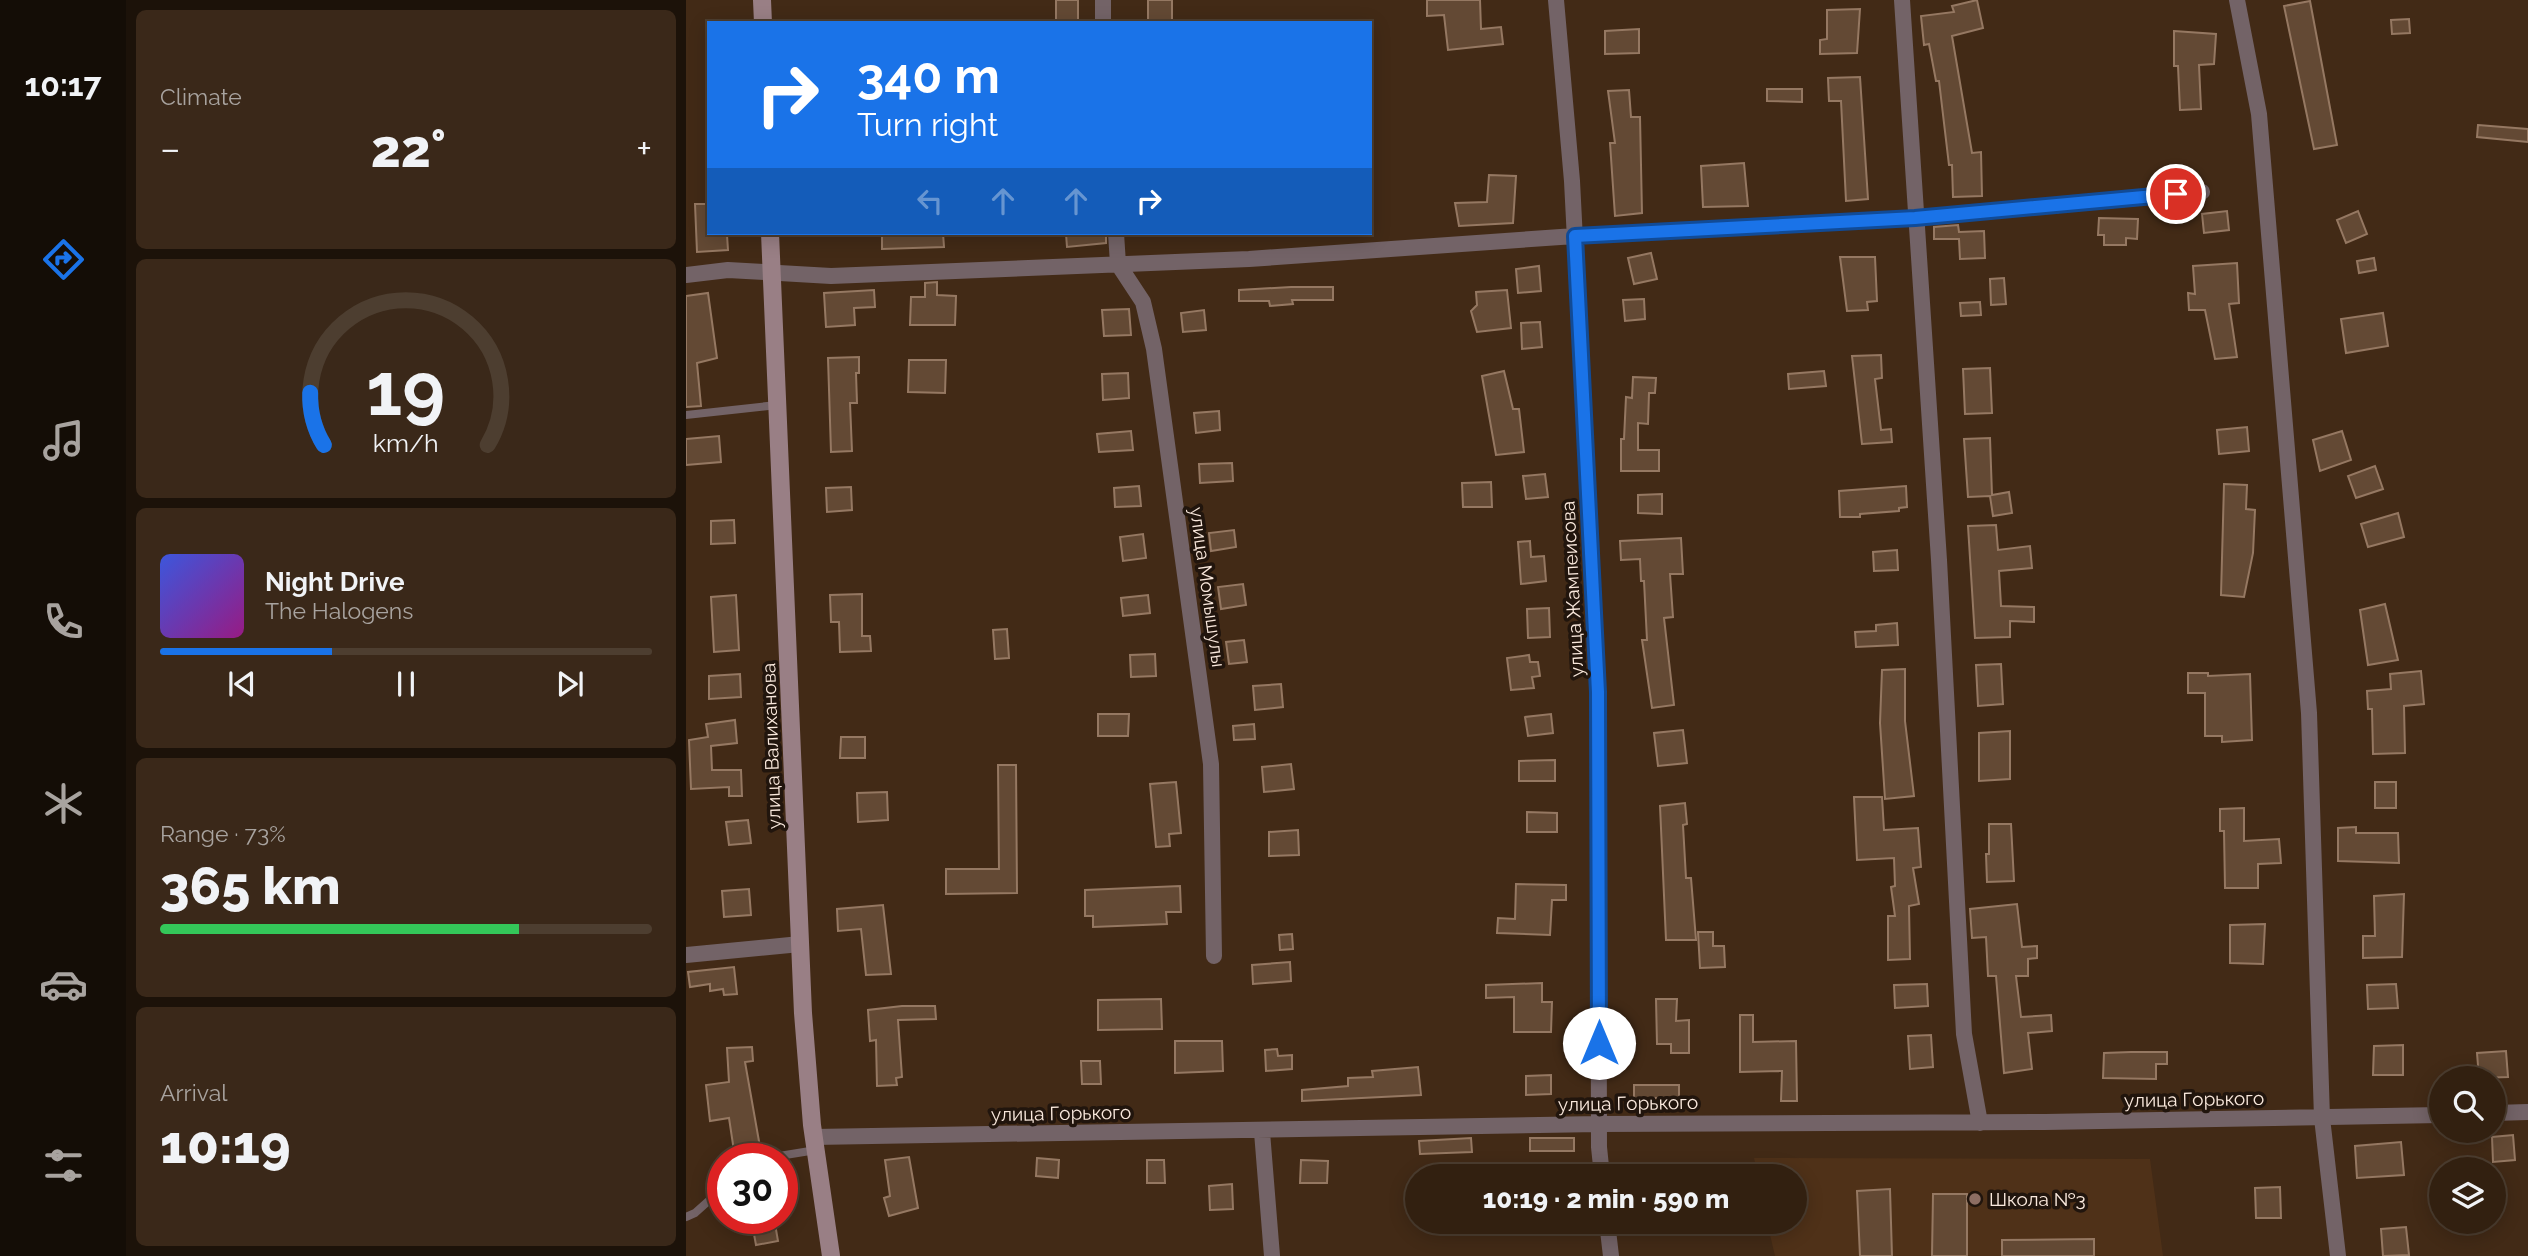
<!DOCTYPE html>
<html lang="en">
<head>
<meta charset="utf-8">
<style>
  body { margin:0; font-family:Raleway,sans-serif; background:#3a2819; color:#f1f3f6; height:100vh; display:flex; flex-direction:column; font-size:26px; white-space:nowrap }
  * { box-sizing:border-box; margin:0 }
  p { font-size:23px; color:#a8a39f }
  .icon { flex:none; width:38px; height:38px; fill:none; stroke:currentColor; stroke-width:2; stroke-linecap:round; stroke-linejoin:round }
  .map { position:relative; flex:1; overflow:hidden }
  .details { display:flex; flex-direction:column; gap:10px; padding:10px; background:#1c1209; width:560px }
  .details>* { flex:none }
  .hud { position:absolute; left:21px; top:21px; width:665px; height:214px; border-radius:0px; box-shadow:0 4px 18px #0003,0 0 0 2px #4d3e30; background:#1a73e8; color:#fff; overflow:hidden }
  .buttons { position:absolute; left:1743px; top:1066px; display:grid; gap:14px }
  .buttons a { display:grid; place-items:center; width:77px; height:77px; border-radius:50%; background:#322010; box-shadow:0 4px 18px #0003,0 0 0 2px #4d3e30; font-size:35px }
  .speed { position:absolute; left:21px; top:1143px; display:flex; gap:14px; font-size:35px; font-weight:700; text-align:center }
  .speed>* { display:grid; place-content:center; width:91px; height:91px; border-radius:50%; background:#322010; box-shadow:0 4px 18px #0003,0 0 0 2px #4d3e30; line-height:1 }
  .speed .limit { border:10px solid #d22; background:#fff; color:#111 }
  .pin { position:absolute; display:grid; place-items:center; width:60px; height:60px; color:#fff; margin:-30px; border:4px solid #fff; border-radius:50%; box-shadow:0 2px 7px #0007 }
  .me { position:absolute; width:77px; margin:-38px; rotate:0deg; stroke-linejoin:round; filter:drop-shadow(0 0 5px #0008) }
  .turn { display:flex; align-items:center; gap:24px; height:147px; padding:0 35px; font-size:32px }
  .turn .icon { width:91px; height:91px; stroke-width:2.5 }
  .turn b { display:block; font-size:49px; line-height:60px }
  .lanes { display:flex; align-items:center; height:66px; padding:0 35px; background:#0003; justify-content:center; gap:35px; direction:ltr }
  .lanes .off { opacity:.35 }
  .big { font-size:52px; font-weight:800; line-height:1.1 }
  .details .card { flex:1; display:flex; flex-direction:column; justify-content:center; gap:10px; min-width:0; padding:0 24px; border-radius:10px; background:#3a2819 }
  .details .dial { align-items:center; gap:0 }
  .dial svg { height:182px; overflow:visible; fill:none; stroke:#4d3e30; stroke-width:7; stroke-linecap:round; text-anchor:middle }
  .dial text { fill:#f1f3f6; stroke:none }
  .song { display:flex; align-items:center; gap:21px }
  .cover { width:84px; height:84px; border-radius:10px; background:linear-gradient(135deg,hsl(230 70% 55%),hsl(310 70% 35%)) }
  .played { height:7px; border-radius:4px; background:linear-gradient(90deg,#1a73e8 35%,#4d3e30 35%) }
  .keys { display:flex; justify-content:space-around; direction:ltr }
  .heat { display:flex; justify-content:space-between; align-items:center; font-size:38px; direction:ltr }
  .charge { height:10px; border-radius:5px; background:linear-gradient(90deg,#34c759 73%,#4d3e30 0) }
  .trip { position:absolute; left:719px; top:1164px; width:402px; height:70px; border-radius:35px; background:#322010; box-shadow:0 4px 18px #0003,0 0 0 2px #4d3e30; font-weight:800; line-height:70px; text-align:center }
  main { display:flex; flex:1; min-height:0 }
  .menu { display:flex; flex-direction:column; width:126px; justify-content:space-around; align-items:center; background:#140d06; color:#a8a39f }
  .menu .icon { width:49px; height:49px }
  .menu .selected { color:#1a73e8 }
  .menu b { font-size:32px; color:#f1f3f6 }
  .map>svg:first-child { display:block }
  .built { fill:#4f3118 }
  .building { fill:#634934; stroke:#957862; stroke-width:2 }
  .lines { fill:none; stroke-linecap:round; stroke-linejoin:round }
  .lane { stroke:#736367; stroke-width:8 }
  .street { stroke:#736367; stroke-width:16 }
  .secondary { stroke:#997f85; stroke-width:18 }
  .route-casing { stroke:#114b97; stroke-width:18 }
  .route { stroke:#1a73e8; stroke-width:12 }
  .education-dot { fill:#8d6e63; stroke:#21150d; stroke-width:2.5 }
  .labels { text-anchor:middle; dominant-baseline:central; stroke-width:7; stroke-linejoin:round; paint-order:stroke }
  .street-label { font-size:19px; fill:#fae9dd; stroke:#21150d }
  .poi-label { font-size:19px; fill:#fae9dd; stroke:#21150d; text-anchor:start }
</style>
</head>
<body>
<main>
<nav class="menu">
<b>10:17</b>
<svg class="icon selected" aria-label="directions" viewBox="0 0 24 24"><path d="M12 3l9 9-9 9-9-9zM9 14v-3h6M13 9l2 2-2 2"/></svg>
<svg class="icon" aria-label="music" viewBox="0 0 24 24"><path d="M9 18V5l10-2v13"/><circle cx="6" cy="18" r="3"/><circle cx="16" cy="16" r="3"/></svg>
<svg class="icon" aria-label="phone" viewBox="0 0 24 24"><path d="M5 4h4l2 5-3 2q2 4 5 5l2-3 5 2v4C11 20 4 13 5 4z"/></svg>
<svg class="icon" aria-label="climate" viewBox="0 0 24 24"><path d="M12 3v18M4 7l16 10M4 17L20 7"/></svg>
<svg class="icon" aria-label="car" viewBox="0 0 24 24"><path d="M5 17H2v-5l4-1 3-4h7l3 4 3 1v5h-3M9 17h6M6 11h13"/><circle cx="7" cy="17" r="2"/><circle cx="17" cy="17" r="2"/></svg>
<svg class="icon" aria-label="filters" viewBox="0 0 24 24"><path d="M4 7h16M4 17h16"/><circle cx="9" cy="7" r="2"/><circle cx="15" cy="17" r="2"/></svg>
</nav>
<section class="details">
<div class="card"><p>Climate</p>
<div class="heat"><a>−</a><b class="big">22°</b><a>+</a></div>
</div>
<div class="card dial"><svg viewBox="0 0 100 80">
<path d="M14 69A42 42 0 1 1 86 69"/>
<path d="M14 69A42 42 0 0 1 8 46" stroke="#1a73e8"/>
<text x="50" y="56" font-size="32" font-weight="700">19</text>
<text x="50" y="72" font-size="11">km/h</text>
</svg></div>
<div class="card">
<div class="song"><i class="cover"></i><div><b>Night Drive</b><p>The Halogens</p></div></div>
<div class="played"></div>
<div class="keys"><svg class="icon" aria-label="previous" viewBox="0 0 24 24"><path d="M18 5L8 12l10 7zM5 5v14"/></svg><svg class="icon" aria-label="pause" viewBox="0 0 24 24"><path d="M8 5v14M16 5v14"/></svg><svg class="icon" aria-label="next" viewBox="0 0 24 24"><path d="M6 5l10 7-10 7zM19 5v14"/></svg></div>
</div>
<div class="card"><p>Range · 73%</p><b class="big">365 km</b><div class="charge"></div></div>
<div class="card"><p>Arrival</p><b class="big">10:19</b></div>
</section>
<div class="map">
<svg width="1842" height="1256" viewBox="0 0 1842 1256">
  <rect width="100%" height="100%" fill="#422a16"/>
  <path class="built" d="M1068,1158L1464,1159L1477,1256H1089L1081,1222H1110V1176H1072Z"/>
  <path class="building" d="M370,0H392V23H370Z
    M462,0H486V23H462Z
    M741,0H794L795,29L815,27L817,44L762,50L758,15L741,16Z
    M1291,0L1297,28L1266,36L1286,153L1295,152L1296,196L1267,197L1266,165H1263L1253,81H1250L1243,44L1238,45L1235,16L1268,12L1266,6Z
    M1624,1L1651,145L1628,149L1598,6Z
    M1174,9L1171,53L1134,54V40L1141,39V10Z
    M1723,19L1724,33L1706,34L1705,20Z
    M953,29V53L919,54V31Z
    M1488,31L1530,34L1528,64L1513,65L1515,109L1494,110L1492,66H1488Z
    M1174,77L1182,199L1160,201L1155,101H1143L1142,78Z
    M1081,89H1116V102L1081,101Z
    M943,90L945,117H954L956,213L929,216L924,143H929L922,91Z
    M1792,125L1842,129V142L1791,137Z
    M1058,163L1062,206L1017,207L1015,166Z
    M803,175L830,176L827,223L773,226L769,203L801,202Z
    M9,204H23V236L41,235L42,250L11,252Z
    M1541,211L1543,230L1518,233L1516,214Z
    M1672,211L1681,234L1660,243L1651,220Z
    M1413,218L1452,219L1451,239L1440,238V245H1418V235H1412Z
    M1272,225L1273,232L1298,231L1299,258L1274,259L1273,239H1248V227Z
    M196,233H257L258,247L196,249Z
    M420,233V243L381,247L380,234Z
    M965,253L971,279L948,284L942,258Z
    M1154,257H1189L1191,301L1181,302L1182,310L1161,311Z
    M1688,258L1690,270L1673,273L1671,261Z
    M1551,263L1553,303L1543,304L1551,357L1529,359L1519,310H1503L1502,293L1509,294L1507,266Z
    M853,266L855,291L832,293L830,269Z
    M1318,278L1320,304L1305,305L1304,279Z
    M251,282V295L270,296L269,325H224L225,297H239V283Z
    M605,287H647V300H606L607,304L584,306L583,301H553V290Z
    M188,290L189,307L168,308L169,325L140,327L138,293Z
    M821,290L825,328L791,332L785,311L791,305L790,292Z
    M22,293L31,358L11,363L15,406L0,407V296Z
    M958,299L959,319L939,321L937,300Z
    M1294,302L1295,315L1275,316L1274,303Z
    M443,309L445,335L418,336L416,310Z
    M518,310L520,330L497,332L495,313Z
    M1697,313L1702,346L1660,353L1655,319Z
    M854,322L856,347L836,349L835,323Z
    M1195,355L1196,378L1189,379L1195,430L1205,429L1206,442L1176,444L1166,356Z
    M173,357V373H170L171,403H164L166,451L145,452L142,358Z
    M223,360H260L259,393L222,392Z
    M1304,368L1306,413L1279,414L1277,369Z
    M818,371L827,409H833L838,452L810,455L796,376Z
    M1138,371L1140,386L1103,389L1102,374Z
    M442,373L443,398L417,400L416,374Z
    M947,377L970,378L969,393H963L962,424L952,423V450H973V471H935V439H938L940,397L946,398Z
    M533,411L534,430L510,433L508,413Z
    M1561,427L1563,451L1533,454L1531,430Z
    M445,431L447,450L413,452L411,434Z
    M1656,431L1665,460L1634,471L1627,440Z
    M33,436L35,462L0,465V439Z
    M1304,438L1306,495L1323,492L1326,513L1307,516L1304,496L1282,497L1278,439Z
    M546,463L547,481L514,483L513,464Z
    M1689,466L1697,489L1670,498L1662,476Z
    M859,474L862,497L840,499L837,476Z
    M805,482L806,507H777L776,483Z
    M1538,484L1561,485L1560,509L1569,510L1567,553L1558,597L1535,595Z
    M453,486L455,506L429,507L428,488Z
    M1220,486L1221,507L1213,508V511L1174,514V517H1154L1153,491Z
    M165,487L166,510L141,512L140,488Z
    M976,494V514L952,513V495Z
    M1712,513L1718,537L1682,547L1675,524Z
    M48,520L49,543L25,544V521Z
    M1310,525L1312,550L1344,546L1346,568L1313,571L1315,606L1348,607V622L1324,621V637L1289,638L1282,526Z
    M548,530L550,547L525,551L523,533Z
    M457,534L460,558L437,561L434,537Z
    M995,538L997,574H984L987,617L978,618L988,705L966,708L956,640H961L958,581H955L954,559L935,560L934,541Z
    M844,541L845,557L858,556L860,581L835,584L832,542Z
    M1211,550L1212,570L1188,571L1187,552Z
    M557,584L560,605L535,609L532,587Z
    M176,594V636H184L185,651L154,652L153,622H145L144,595Z
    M50,595L53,650L28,652L25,597Z
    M462,595L464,613L437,616L435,598Z
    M1699,604L1712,660L1682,665L1674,610Z
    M863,608L864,637L842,638L841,609Z
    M1211,623L1212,645L1170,647L1169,632L1190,631V625Z
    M321,629L323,658L309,659L307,630Z
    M558,640L561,662L543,664L540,642Z
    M469,654L470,676L445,677L444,655Z
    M843,655L844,662H852L854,676L846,677L848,688L825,690L821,658Z
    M1315,664L1317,704L1292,706L1290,665Z
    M1219,669V721L1228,796L1199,799L1194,723L1196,670Z
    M1735,671L1738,704L1718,706L1719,753L1687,754L1686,709H1682L1681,691L1705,689L1704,674Z
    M1502,673H1522V676L1564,674L1566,740L1536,742V736H1519V693H1502Z
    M54,674L55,697L23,699V676Z
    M595,684L597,707L569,710L567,686Z
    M412,714H443L442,736H412Z
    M865,714L867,733L842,736L839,717Z
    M49,720L51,743L25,746L26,770H55L56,796H43V787L5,789L3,740L22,737L20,724Z
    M568,724L569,739L548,740L547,726Z
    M997,730L1001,763L972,766L968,733Z
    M1324,731V779L1293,781V733Z
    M155,737H179V758H154Z
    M869,760V781H833V761Z
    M605,764L608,789L578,792L576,767Z
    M312,765H330L331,893L260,894V869H313Z
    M490,782L495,833L483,834L484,846L470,847L464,784Z
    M1689,782H1710V808H1689Z
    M201,792L202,820L172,822L171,793Z
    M1168,797H1196L1198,830L1232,828L1235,867L1227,868L1233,904L1223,906L1224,959L1202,960V916H1209L1205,887L1209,886L1208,858L1171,860Z
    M999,803L1001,824L997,825L1000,878H1005L1010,940H980L974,806Z
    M1558,808V841L1593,839L1595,863L1572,864V888H1539L1538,831H1534V809Z
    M841,812L871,813V832H841Z
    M62,820L65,843L43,845L40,822Z
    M1303,824H1325L1328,881L1301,882L1300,854H1303Z
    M1670,827V833H1712L1713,863L1652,861V828Z
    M612,830L613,855L583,856V832Z
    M830,884L880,885V900H866L864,935L811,933L812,918L829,919Z
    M494,886L495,912H480L481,924L407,927V916H399V890Z
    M63,889L65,915L38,917L36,891Z
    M1718,894L1716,957L1677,958V936H1689L1688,896Z
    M1331,904L1336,947L1351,946V958L1342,959V976H1330L1335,1017L1365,1015L1366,1031L1342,1033L1346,1069L1318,1073L1310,976H1302L1300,937L1286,938L1284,909Z
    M197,905L205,974L180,975L175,929L152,931L151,909Z
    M1579,924L1577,964L1544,963V925Z
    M1012,932H1027V946H1038L1039,967L1014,968Z
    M606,934L607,949L594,950L593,935Z
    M604,962L605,981L567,984L566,965Z
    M48,967L51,994L38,995L37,989L24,991V984L4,987L2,972Z
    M856,983V1002H866L865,1032H828V997L800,998V985Z
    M1241,984L1242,1006L1209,1008L1208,985Z
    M1710,984L1712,1008L1682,1009L1681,985Z
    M475,999L476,1029L412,1030V1000Z
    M970,999H991L990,1021L1003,1020V1053H985V1044H971Z
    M216,1006H249L250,1019L212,1020L216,1077L210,1078L211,1085L191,1086L190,1040L184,1041L182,1010Z
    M1054,1015H1067V1042L1110,1041L1111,1101H1095L1096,1071L1054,1072Z
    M1245,1035L1247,1067L1224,1069L1222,1036Z
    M489,1041H536L537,1071L489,1073Z
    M1717,1045V1075H1687L1688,1046Z
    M66,1047L67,1061L59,1062L74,1147L48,1151L43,1118L24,1121L20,1085L43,1082L41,1048Z
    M591,1049L592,1056L606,1055V1069L580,1071L579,1050Z
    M1820,1051L1822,1077L1793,1078L1791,1053Z
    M1445,1052H1481V1064H1470V1079L1417,1078L1418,1053Z
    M395,1061H414L415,1084H396Z
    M732,1067L735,1095L616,1101V1090L662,1086V1078L687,1077L686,1071Z
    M865,1075V1094L840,1095V1076Z
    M948,1085H993V1098H948Z
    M1827,1135L1829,1160L1807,1162L1806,1137Z
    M785,1138L786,1152L734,1154L733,1141Z
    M844,1138H888V1151H844Z
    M1715,1142L1718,1175L1671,1178L1669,1146Z
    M223,1157L232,1208L203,1216L198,1198L204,1196L199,1160Z
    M351,1158L373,1160L372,1178L350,1176Z
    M461,1160H478L479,1183H461Z
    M615,1160L642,1161L641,1183H614Z
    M546,1184L547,1209L524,1210L523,1186Z
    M1594,1187L1595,1218H1570L1569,1188Z
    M1204,1189L1206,1256H1174L1171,1191Z
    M1247,1194H1281V1256H1246Z
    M65,1218H88L92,1241L70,1245Z
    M1720,1227L1723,1255L1697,1256L1695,1229Z
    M1408,1239V1256H1316V1240Z"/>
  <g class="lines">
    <path class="lane" d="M0,415L91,405
      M81,1158L130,1150
      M0,1217L9,1213L37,1188"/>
    <path class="street" d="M417,0V23
      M870,0L886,181L912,692L913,1147L916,1176
      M1216,0L1253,560L1278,1034L1294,1123
      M1551,0L1573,114L1623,713L1636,1118L1652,1256
      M430,233L432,264L457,302L468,349L525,764L528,956
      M0,275L42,270L145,276L563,259L889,236L1229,218L1516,192
      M0,955L114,944
      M1808,1113L1842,1112
      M576,1132L586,1256
      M128,1137L913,1124L1359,1122L1755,1115
      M921,1222L925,1256"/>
    <path class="secondary" d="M76,0L77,23
      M84,233L117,1013L126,1125L145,1256"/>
  </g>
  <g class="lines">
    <g class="route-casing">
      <path id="route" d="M913,1043L912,692L889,236L1229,218L1490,194"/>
    </g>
    <use href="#route" class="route"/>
  </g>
  <circle class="education-dot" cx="1289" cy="1199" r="7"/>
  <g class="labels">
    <g class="street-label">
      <text transform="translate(522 587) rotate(82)">улица Момышулы</text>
      <text transform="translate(886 589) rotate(-93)">улица Жампеисова</text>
      <text transform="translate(85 746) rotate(-92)">улица Валиханова</text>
      <text transform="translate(1508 1099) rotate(-1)">улица Горького</text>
      <text transform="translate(942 1103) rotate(-1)">улица Горького</text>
      <text transform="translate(375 1113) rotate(-1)">улица Горького</text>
    </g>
    <g class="poi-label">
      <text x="1303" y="1199">Школа №3</text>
    </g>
  </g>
</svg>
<div class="buttons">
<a><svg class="icon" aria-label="search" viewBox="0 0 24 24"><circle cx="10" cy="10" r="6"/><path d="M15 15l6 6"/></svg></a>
<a><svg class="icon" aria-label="layers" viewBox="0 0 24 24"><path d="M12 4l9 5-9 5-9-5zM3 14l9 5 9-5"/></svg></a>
</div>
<div class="speed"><div class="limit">30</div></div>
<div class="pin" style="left:1490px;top:194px;background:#d93025"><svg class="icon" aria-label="arrive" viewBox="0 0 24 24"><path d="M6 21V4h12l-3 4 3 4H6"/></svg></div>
<svg class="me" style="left:913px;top:1043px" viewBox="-20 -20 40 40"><circle r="19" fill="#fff"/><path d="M0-13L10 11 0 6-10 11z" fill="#1a73e8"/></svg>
<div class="trip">10:19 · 2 min · 590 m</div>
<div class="hud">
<div class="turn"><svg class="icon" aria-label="right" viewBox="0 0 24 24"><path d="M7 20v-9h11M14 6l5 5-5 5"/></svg><div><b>340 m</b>Turn right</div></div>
<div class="lanes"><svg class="icon off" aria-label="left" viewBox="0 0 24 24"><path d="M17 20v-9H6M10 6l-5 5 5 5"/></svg><svg class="icon off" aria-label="ahead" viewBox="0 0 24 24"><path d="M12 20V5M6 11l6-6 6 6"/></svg><svg class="icon off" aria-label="ahead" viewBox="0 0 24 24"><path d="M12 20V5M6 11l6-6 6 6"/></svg><svg class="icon" aria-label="right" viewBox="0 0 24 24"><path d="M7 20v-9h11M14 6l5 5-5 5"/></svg></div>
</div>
</div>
</main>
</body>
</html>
